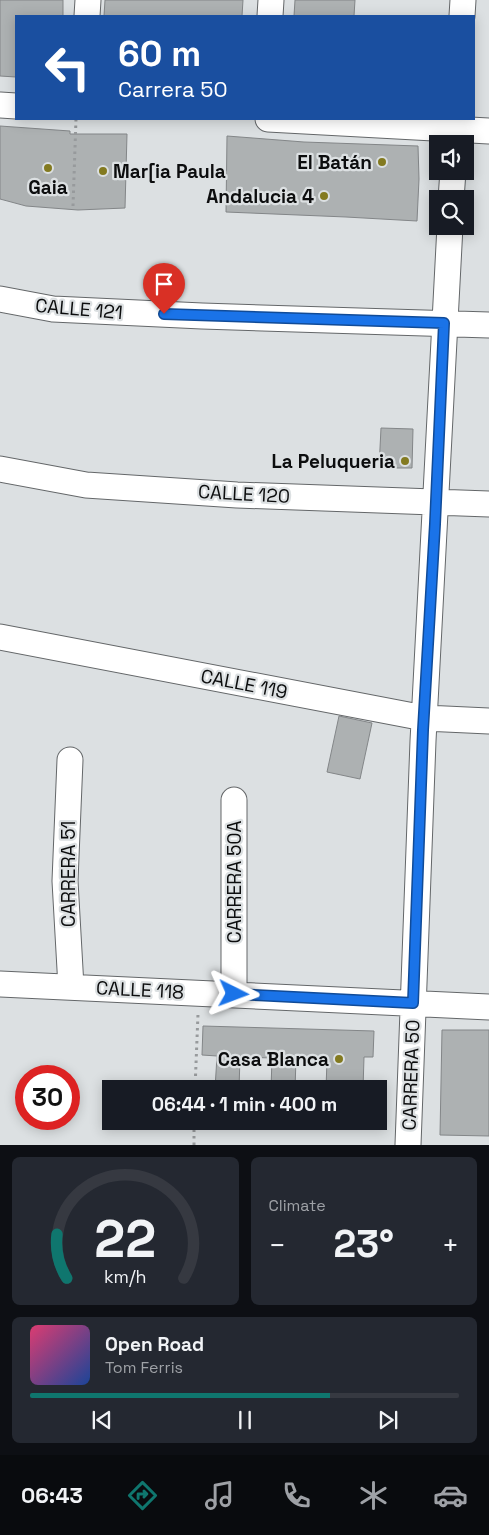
<!DOCTYPE html>
<html lang="en">
<head>
<meta charset="utf-8">
<style>
  body { margin:0; font-family:"Space Grotesk",sans-serif; background:#242831; color:#f1f3f6; height:100vh; display:flex; flex-direction:column; font-size:19px; white-space:nowrap }
  * { box-sizing:border-box; margin:0 }
  p { font-size:16px; color:#9ea1a6 }
  .icon { flex:none; width:28px; height:28px; fill:none; stroke:currentColor; stroke-width:2; stroke-linecap:round; stroke-linejoin:round }
  .map { position:relative; height:1145px; overflow:hidden }
  .drawer { display:flex; flex-direction:column; gap:12px; padding:12px; background:#0d0f14; flex:1 }
  .drawer>* { flex:none }
  .hud { position:absolute; left:15px; top:15px; width:460px; height:105px; border-radius:0px; box-shadow:0 2px 12px #0003; background:#1a4fa0; color:#fff; overflow:hidden }
  .buttons { position:absolute; left:429px; top:135px; display:grid; gap:10px }
  .buttons a { display:grid; place-items:center; width:45px; height:45px; border-radius:0px; background:#171b24; box-shadow:0 2px 12px #0003; font-size:25px }
  .speed { position:absolute; left:15px; top:1065px; display:flex; gap:10px; font-size:25px; font-weight:700; text-align:center }
  .speed>* { display:grid; place-content:center; width:65px; height:65px; border-radius:50%; background:#171b24; box-shadow:0 2px 12px #0003; line-height:1 }
  .speed .limit { border:8px solid #d22; background:#fff; color:#111 }
  .pin { position:absolute; display:grid; place-items:center; width:42px; height:42px; color:#fff; margin:-51px -21px; border-radius:50% 50% 50% 0; rotate:-45deg; box-shadow:0 0 5px #0007 }
  .pin .icon { rotate:45deg }
  .me { position:absolute; width:55px; margin:-28px; rotate:93deg; stroke-linejoin:round; filter:drop-shadow(0 0 4px #0008) }
  .turn { display:flex; align-items:center; gap:18px; height:105px; padding:0 20px; font-size:22px }
  .turn .icon { width:65px; height:65px; stroke-width:2.5 }
  .turn b { display:block; font-size:35px; line-height:42px }
  .big { font-size:38px; font-weight:600; line-height:1.1 }
  .drawer .tile { flex:1; display:flex; flex-direction:column; justify-content:center; gap:8px; min-width:0; padding:0 18px; border-radius:8px; background:#242831 }
  .drawer .dial { align-items:center; gap:0 }
  .dial svg { height:130px; overflow:visible; fill:none; stroke:#363941; stroke-width:7; stroke-linecap:round; text-anchor:middle }
  .dial text { fill:#f1f3f6; stroke:none }
  .song { display:flex; align-items:center; gap:15px }
  .cover { width:60px; height:60px; border-radius:8px; background:linear-gradient(135deg,hsl(340 70% 55%),hsl(220 70% 35%)) }
  .played { height:5px; border-radius:2px; background:linear-gradient(90deg,#0f766e 70%,#363941 70%) }
  .keys { display:flex; justify-content:space-around; direction:ltr }
  .heat { display:flex; justify-content:space-between; align-items:center; font-size:28px; direction:ltr }
  .drawer .tiles { flex:1; display:grid; gap:12px; grid-template-columns:1fr 1fr }
  .tile:last-child { grid-column:span 2 }
  .trip { position:absolute; left:102px; top:1080px; width:285px; height:50px; border-radius:0px; background:#171b24; box-shadow:0 2px 12px #0003; font-weight:600; line-height:50px; text-align:center }
  .tab-bar { display:flex; height:80px; justify-content:space-around; align-items:center; background:#090b0e; color:#9ea1a6 }
  .tab-bar .icon { width:35px; height:35px }
  .tab-bar .current { color:#0f766e }
  .tab-bar b { font-size:22px; color:#f1f3f6 }
  .map>svg:first-child { display:block }
  .building { fill:#adb1b2; stroke:#838688 }
  .lines { fill:none; stroke-linecap:round; stroke-linejoin:round }
  .minor-casing { stroke:#646769; stroke-width:27 }
  .path { stroke:#979a9c; stroke-width:3; stroke-dasharray:2.5 4; stroke-linecap:butt }
  .minor { stroke:#fff; stroke-width:25 }
  .route-casing { stroke:#114b97; stroke-width:12 }
  .route { stroke:#1a73e8; stroke-width:9 }
  .poi-dot { fill:#837a20; stroke:#dce0e2; stroke-width:2 }
  .labels { text-anchor:middle; dominant-baseline:central; stroke-width:4.5; stroke-linejoin:round; paint-order:stroke }
  .poi-label { font-size:19px; font-weight:bold; fill:#0c0d0e; stroke:#dce0e2; text-anchor:end }
  .street-label { font-size:19px; fill:#0c0d0e; stroke:#dce0e2 }
</style>
</head>
<body>
<div class="map">
<svg width="489" height="1145" viewBox="0 0 489 1145">
  <rect width="100%" height="100%" fill="#dce0e2"/>
  <path class="building" d="M0,0H63V16H16V77L0,76Z
    M105,0H243L242,16H104Z
    M295,0H355L354,16H294Z
    M0,126L70,131V134H127L125,208L78,210L26,206L0,199Z
    M227,136L304,142L418,146L419,179L417,221L346,217L226,212Z
    M381,428L413,429L412,468H379Z
    M339,716L372,723L360,779L327,772Z
    M203,1026L374,1031L373,1057H364L363,1089H326L327,1060L296,1059L295,1089H271L272,1058L240,1057L239,1089H215L217,1056L202,1055Z
    M442,1030H489V1136L440,1135Z"/>
  <g class="lines">
    <g class="minor-casing">
      <path id="minor" d="M87,16L88,0
        M270,16L271,0
        M462,16L463,0
        M0,105L16,106
        M268,119L489,131
        M451,199L453,171
        M0,299L53,309L202,316L489,325
        M0,469L86,485L237,495L489,504
        M0,637L424,718L489,721
        M70,760L65,881L71,987
        M234,800V994
        M0,984L489,1007
        M408,1145L423,741L450,226"/>
    </g>
    <path class="path" d="M73,206L76,119
      M195,1089L198,1014
      M194,1145V1121"/>
    <use href="#minor" class="minor"/>
  </g>
  <g class="lines">
    <g class="route-casing">
      <path id="route" d="M164,314L444,323L435,524L423,730L413,1003L234,994"/>
    </g>
    <use href="#route" class="route"/>
  </g>
  <g class="poi-dot">
    <circle cx="382" cy="162" r="5"/>
    <circle cx="48" cy="168" r="5"/>
    <circle cx="103" cy="171" r="5"/>
    <circle cx="324" cy="196" r="5"/>
    <circle cx="405" cy="461" r="5"/>
    <circle cx="339" cy="1059" r="5"/>
  </g>
  <g class="labels">
    <g class="poi-label">
      <text x="372" y="162">El Batán</text>
      <text x="113" y="171" text-anchor="start">Mar[ia Paula</text>
      <text x="48" y="187" text-anchor="middle">Gaia</text>
      <text x="314" y="196">Andalucia 4</text>
      <text x="395" y="461">La Peluqueria</text>
      <text x="329" y="1059">Casa Blanca</text>
    </g>
    <g class="street-label">
      <text transform="translate(79 309) rotate(5)">CALLE 121</text>
      <text transform="translate(244 494) rotate(3)">CALLE 120</text>
      <text transform="translate(244 684) rotate(11)">CALLE 119</text>
      <text transform="translate(68 874) rotate(-90)">CARRERA 51</text>
      <text transform="translate(234 882) rotate(-90)">CARRERA 50A</text>
      <text transform="translate(140 990) rotate(3)">CALLE 118</text>
      <text transform="translate(411 1075) rotate(-88)">CARRERA 50</text>
    </g>
  </g>
</svg>
<div class="buttons">
<a><svg class="icon" aria-label="sound" viewBox="0 0 24 24"><path d="M4 9h4l5-4v14l-5-4H4zM17 9q2 3 0 6"/></svg></a>
<a><svg class="icon" aria-label="search" viewBox="0 0 24 24"><circle cx="10" cy="10" r="6"/><path d="M15 15l6 6"/></svg></a>
</div>
<div class="speed"><div class="limit">30</div></div>
<div class="pin" style="left:164px;top:314px;background:#d93025"><svg class="icon" aria-label="arrive" viewBox="0 0 24 24"><path d="M6 21V4h12l-3 4 3 4H6"/></svg></div>
<svg class="me" style="left:234px;top:994px" viewBox="-20 -20 40 40"><path d="M0-17L14 15 0 8-14 15z" fill="#1a73e8" stroke="#fff" stroke-width="4"/></svg>
<div class="trip">06:44 · 1 min · 400 m</div>
<div class="hud">
<div class="turn"><svg class="icon" aria-label="left" viewBox="0 0 24 24"><path d="M17 20v-9H6M10 6l-5 5 5 5"/></svg><div><b>60 m</b>Carrera 50</div></div>
</div>
</div>
<section class="drawer">
<div class="tiles">
<div class="tile dial"><svg viewBox="0 0 100 80">
<path d="M14 69A42 42 0 1 1 86 69"/>
<path d="M14 69A42 42 0 0 1 8 42" stroke="#0f766e"/>
<text x="50" y="56" font-size="32" font-weight="700">22</text>
<text x="50" y="72" font-size="11">km/h</text>
</svg></div>
<div class="tile"><p>Climate</p>
<div class="heat"><a>−</a><b class="big">23°</b><a>+</a></div>
</div>
<div class="tile">
<div class="song"><i class="cover"></i><div><b>Open Road</b><p>Tom Ferris</p></div></div>
<div class="played"></div>
<div class="keys"><svg class="icon" aria-label="previous" viewBox="0 0 24 24"><path d="M18 5L8 12l10 7zM5 5v14"/></svg><svg class="icon" aria-label="pause" viewBox="0 0 24 24"><path d="M8 5v14M16 5v14"/></svg><svg class="icon" aria-label="next" viewBox="0 0 24 24"><path d="M6 5l10 7-10 7zM19 5v14"/></svg></div>
</div>
</div>
</section>
<nav class="tab-bar">
<b>06:43</b>
<svg class="icon current" aria-label="directions" viewBox="0 0 24 24"><path d="M12 3l9 9-9 9-9-9zM9 14v-3h6M13 9l2 2-2 2"/></svg>
<svg class="icon" aria-label="music" viewBox="0 0 24 24"><path d="M9 18V5l10-2v13"/><circle cx="6" cy="18" r="3"/><circle cx="16" cy="16" r="3"/></svg>
<svg class="icon" aria-label="phone" viewBox="0 0 24 24"><path d="M5 4h4l2 5-3 2q2 4 5 5l2-3 5 2v4C11 20 4 13 5 4z"/></svg>
<svg class="icon" aria-label="climate" viewBox="0 0 24 24"><path d="M12 3v18M4 7l16 10M4 17L20 7"/></svg>
<svg class="icon" aria-label="car" viewBox="0 0 24 24"><path d="M5 17H2v-5l4-1 3-4h7l3 4 3 1v5h-3M9 17h6M6 11h13"/><circle cx="7" cy="17" r="2"/><circle cx="17" cy="17" r="2"/></svg>
</nav>
</body>
</html>
